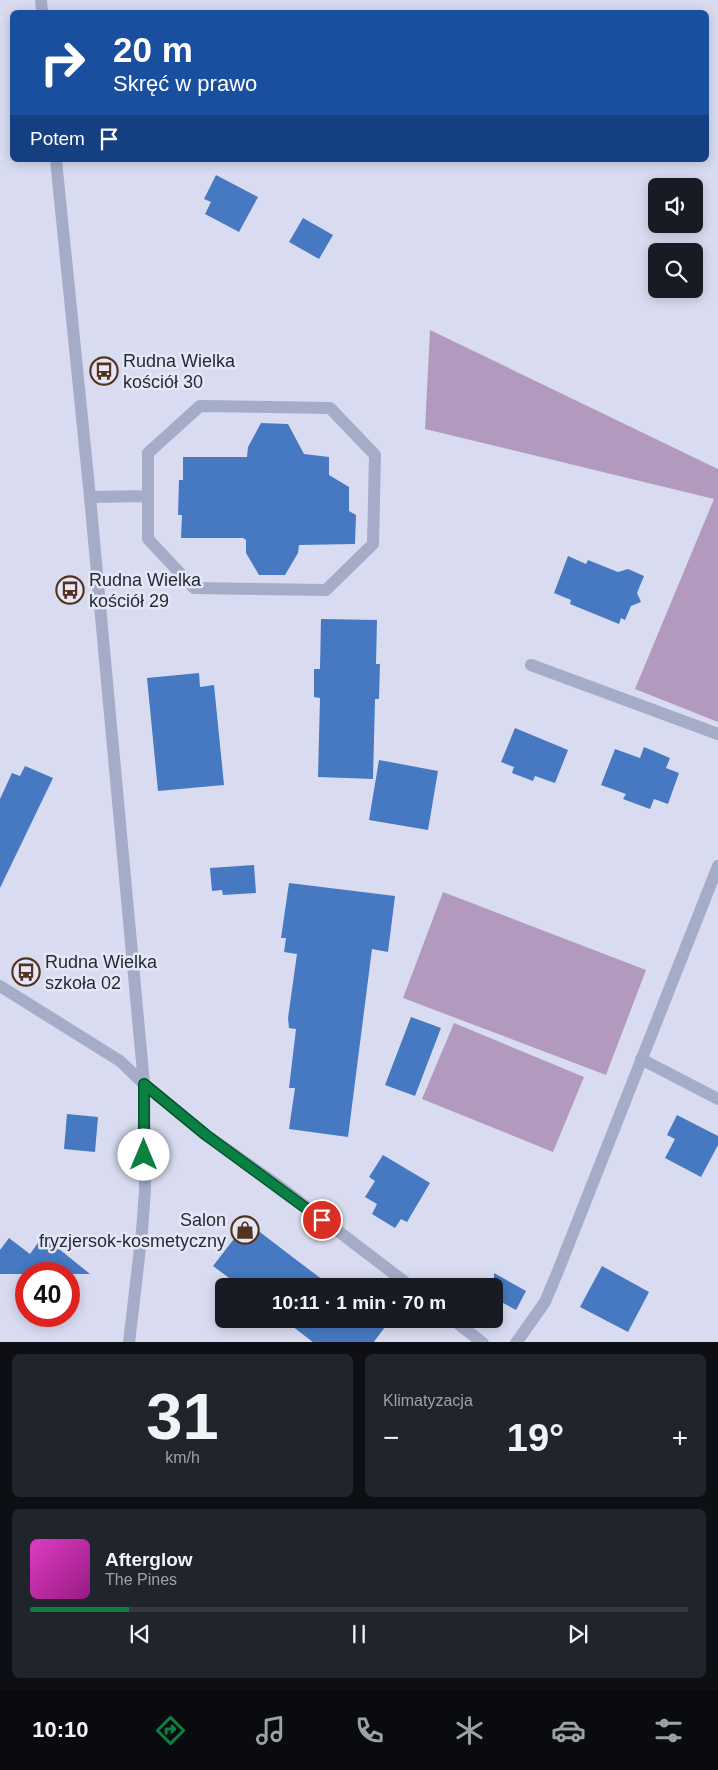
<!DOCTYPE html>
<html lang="pl">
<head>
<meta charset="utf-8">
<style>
  body { margin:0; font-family:Helvetica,sans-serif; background:#20242c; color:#f1f3f6; height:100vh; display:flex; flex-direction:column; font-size:19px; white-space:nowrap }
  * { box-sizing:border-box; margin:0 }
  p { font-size:16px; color:#9ea1a6 }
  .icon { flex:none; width:28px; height:28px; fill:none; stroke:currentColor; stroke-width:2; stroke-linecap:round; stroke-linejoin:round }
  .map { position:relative; height:1342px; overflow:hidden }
  .sheet { display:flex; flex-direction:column; gap:12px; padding:12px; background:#0d0f14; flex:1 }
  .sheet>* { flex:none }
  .hud { position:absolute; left:10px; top:10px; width:699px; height:152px; border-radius:8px; box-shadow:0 2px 12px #0003; background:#1a4fa0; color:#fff; overflow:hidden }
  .fabs { position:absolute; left:648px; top:178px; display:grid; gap:10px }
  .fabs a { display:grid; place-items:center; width:55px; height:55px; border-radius:8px; background:#171b24; box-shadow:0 2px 12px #0003; font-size:25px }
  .speed { position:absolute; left:15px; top:1262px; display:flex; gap:10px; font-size:25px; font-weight:700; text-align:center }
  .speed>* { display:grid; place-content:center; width:65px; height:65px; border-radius:50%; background:#171b24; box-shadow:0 2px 12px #0003; line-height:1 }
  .speed .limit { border:8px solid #d22; background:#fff; color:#111 }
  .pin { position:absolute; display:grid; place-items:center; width:42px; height:42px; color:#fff; margin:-21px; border:2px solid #fff; border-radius:50%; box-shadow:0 1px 5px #0007 }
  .me { position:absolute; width:55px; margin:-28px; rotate:0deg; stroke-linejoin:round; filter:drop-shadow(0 0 4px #0008) }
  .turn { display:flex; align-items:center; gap:18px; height:105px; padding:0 20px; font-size:22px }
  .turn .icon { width:65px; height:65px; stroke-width:2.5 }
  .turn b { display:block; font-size:35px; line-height:42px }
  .then { display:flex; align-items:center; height:48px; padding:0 20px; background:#0003; gap:10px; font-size:19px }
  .big { font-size:38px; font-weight:800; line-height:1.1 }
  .sheet .card { flex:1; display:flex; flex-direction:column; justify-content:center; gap:8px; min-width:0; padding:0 18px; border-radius:8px; background:#20242c }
  .sheet .dial { align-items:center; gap:0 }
  .dial b { font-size:65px; line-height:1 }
  .song { display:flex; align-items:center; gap:15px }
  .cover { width:60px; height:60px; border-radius:8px; background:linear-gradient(135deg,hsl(310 70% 55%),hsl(310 70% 35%)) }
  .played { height:5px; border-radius:2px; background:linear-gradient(90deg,#0b8043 15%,#363941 15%) }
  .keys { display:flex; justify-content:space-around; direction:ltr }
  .heat { display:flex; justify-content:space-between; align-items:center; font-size:28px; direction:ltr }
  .sheet .tiles { flex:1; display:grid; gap:12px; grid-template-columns:1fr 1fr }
  .card:last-child { grid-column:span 2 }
  .trip { position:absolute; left:215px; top:1278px; width:288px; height:50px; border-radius:8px; background:#171b24; box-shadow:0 2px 12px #0003; font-weight:800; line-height:50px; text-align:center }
  .dock { display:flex; height:80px; justify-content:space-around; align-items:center; background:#090b0e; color:#9ea1a6 }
  .dock .icon { width:35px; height:35px }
  .dock .selected { color:#0b8043 }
  .dock b { font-size:22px; color:#f1f3f6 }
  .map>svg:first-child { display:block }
  .green { fill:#b29abe }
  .building { fill:#4679c1 }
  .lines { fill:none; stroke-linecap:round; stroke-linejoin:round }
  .service { stroke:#a5acc7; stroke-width:12 }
  .pedestrian { stroke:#a5acc7; stroke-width:12 }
  .minor { stroke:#a5acc7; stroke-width:12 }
  .tertiary { stroke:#a5acc7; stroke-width:12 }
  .route-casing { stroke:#07532c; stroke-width:12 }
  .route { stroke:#0b8043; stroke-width:9 }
  .labels { text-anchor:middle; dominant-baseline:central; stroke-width:5; stroke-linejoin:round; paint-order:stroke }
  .poi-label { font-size:18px; fill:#262b33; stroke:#e5e7f8; text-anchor:start }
</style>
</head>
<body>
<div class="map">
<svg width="718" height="1343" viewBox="0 0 718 1343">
  <rect width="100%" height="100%" fill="#d9dcf0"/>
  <path class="green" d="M430,330L718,469V722L635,689L714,499L425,429Z
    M443,892L646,970L606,1075L403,998Z
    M454,1023L584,1077L553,1152L422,1099Z"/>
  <path class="building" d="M216,175L258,197L239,232L205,214L211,202L204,199Z
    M303,218L333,235L319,259L289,242Z
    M261,423L288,424L304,454L329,457V475L349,487V511L356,515L355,544L299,545L298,553L285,575H259L246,553V540L243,538H181L182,515H178L179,480H183V457H247L248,447Z
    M568,556L586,564L588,560L618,572L628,569L644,576L637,593L641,602L631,606L625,620L621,618L619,624L570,604L571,600L554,593Z
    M321,619L377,620L376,664H380L379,699H375L373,779L318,777L320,698L314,697V669H320Z
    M199,673L200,687L214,685L224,785L158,791L147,678Z
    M515,728L568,750L555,783L535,776L533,781L512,773L514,767L501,762Z
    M644,747L670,758L666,768L679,773L668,804L654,799L650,809L623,799L626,794L601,785L615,749L640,758Z
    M379,760L438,771L428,830L369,820Z
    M25,766L53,778L0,888V799L12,773L20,776Z
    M254,865L256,893L223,895L222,890L212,891L210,868Z
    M289,883L395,896L388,952L372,949L348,1137L289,1129L295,1088H289L296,1029L289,1028L288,1018L297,954L284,952L286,938H281Z
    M411,1017L441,1028L415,1096L385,1085Z
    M67,1114L98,1117L95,1152L64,1149Z
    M677,1115L718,1136V1145L701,1177L665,1158L675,1139L667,1135Z
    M383,1155L430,1183L407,1222L401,1219L395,1228L372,1214L377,1204L365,1197L375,1181L369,1177Z
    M247,1222L299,1262L331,1286H240L213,1266Z
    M43,1236L90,1274H0V1250L9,1238L30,1254Z
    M602,1266L649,1292L628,1332L580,1307Z
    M494,1273L526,1291L516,1310L494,1298Z
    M283,1319H374L385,1327L373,1343H314Z"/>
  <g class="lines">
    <path class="service" d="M531,665L718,734
      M641,1059L718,1099"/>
    <path class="pedestrian" d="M200,406L330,408L375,455L373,544L326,590L194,588L148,539V453Z
      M90,497L148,496"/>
    <path class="minor" d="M144,1084L206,1135L279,1186L410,1286
      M452,1319L483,1343
      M516,1343L545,1302L558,1271L718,866"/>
    <path class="tertiary" d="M41,0L42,12
      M56,160L90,497L144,1084L145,1190L142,1231L129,1343
      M0,986L120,1061L144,1084"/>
  </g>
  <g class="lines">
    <g class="route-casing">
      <path id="route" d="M144,1155V1084L206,1135L322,1220"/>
    </g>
    <use href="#route" class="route"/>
  </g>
  <defs>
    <g id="bus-ring" transform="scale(1.4375)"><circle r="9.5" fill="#e5e7f8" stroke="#53331e" stroke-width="1.5"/><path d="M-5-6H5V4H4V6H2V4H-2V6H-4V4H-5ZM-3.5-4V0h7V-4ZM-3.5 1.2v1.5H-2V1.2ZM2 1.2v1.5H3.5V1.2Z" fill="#53331e"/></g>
    <g id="shop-ring" transform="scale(1.4375)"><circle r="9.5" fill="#e5e7f8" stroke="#53331e" stroke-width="1.5"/><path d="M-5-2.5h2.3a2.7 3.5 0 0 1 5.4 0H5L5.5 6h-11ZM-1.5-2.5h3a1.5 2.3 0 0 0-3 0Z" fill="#53331e"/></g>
  </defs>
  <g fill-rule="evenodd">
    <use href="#bus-ring" x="104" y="371"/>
    <use href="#bus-ring" x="70" y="590"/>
    <use href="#bus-ring" x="26" y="972"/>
    <use href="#shop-ring" x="245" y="1230"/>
  </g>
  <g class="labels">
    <g class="poi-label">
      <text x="123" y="361">Rudna Wielka<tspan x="123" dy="21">kościół 30</tspan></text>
      <text x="89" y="580">Rudna Wielka<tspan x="89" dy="21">kościół 29</tspan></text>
      <text x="45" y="962">Rudna Wielka<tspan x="45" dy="21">szkoła 02</tspan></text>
      <text x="226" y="1220" text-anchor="end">Salon<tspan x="226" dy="21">fryzjersok-kosmetyczny</tspan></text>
    </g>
  </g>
</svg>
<div class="fabs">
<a><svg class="icon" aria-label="sound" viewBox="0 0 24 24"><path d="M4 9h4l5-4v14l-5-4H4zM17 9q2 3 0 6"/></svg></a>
<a><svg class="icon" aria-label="search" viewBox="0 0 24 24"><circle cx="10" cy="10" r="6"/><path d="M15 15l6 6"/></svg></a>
</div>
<div class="speed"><div class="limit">40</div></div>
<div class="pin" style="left:322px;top:1220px;background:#d93025"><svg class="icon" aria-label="arrive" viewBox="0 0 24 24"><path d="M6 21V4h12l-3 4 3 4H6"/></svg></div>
<svg class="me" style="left:144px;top:1155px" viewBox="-20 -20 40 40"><circle r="19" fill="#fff"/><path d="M0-13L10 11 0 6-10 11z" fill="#0b8043"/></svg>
<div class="trip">10:11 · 1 min · 70 m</div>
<div class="hud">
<div class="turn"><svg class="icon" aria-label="right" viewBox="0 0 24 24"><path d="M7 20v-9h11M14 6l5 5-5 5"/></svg><div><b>20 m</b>Skręć w prawo</div></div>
<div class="then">Potem<svg class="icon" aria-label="arrive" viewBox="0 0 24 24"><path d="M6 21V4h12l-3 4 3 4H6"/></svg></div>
</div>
</div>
<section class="sheet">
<div class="tiles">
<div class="card dial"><b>31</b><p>km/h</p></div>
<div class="card"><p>Klimatyzacja</p>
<div class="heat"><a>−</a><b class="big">19°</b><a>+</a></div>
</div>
<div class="card">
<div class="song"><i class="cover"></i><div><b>Afterglow</b><p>The Pines</p></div></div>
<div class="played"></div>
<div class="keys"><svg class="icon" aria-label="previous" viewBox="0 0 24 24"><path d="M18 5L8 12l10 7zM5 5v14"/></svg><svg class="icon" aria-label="pause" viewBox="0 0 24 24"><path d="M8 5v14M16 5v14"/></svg><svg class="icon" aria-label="next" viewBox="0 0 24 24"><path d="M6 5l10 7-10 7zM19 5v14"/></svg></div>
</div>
</div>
</section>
<nav class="dock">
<b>10:10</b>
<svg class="icon selected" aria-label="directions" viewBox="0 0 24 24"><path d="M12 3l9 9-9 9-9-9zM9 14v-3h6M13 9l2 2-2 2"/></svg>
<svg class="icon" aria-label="music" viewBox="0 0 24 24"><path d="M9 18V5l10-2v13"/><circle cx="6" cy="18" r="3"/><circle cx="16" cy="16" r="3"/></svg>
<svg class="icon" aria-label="phone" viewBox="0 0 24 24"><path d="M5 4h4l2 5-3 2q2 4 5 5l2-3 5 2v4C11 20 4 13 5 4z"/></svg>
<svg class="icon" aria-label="climate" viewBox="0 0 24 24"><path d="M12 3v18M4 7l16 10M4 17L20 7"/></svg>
<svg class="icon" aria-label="car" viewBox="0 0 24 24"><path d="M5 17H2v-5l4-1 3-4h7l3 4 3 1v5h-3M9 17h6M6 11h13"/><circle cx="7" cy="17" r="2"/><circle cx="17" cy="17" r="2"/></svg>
<svg class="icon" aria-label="filters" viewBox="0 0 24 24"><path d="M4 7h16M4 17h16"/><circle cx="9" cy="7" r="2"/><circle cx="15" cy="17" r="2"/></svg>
</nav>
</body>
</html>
